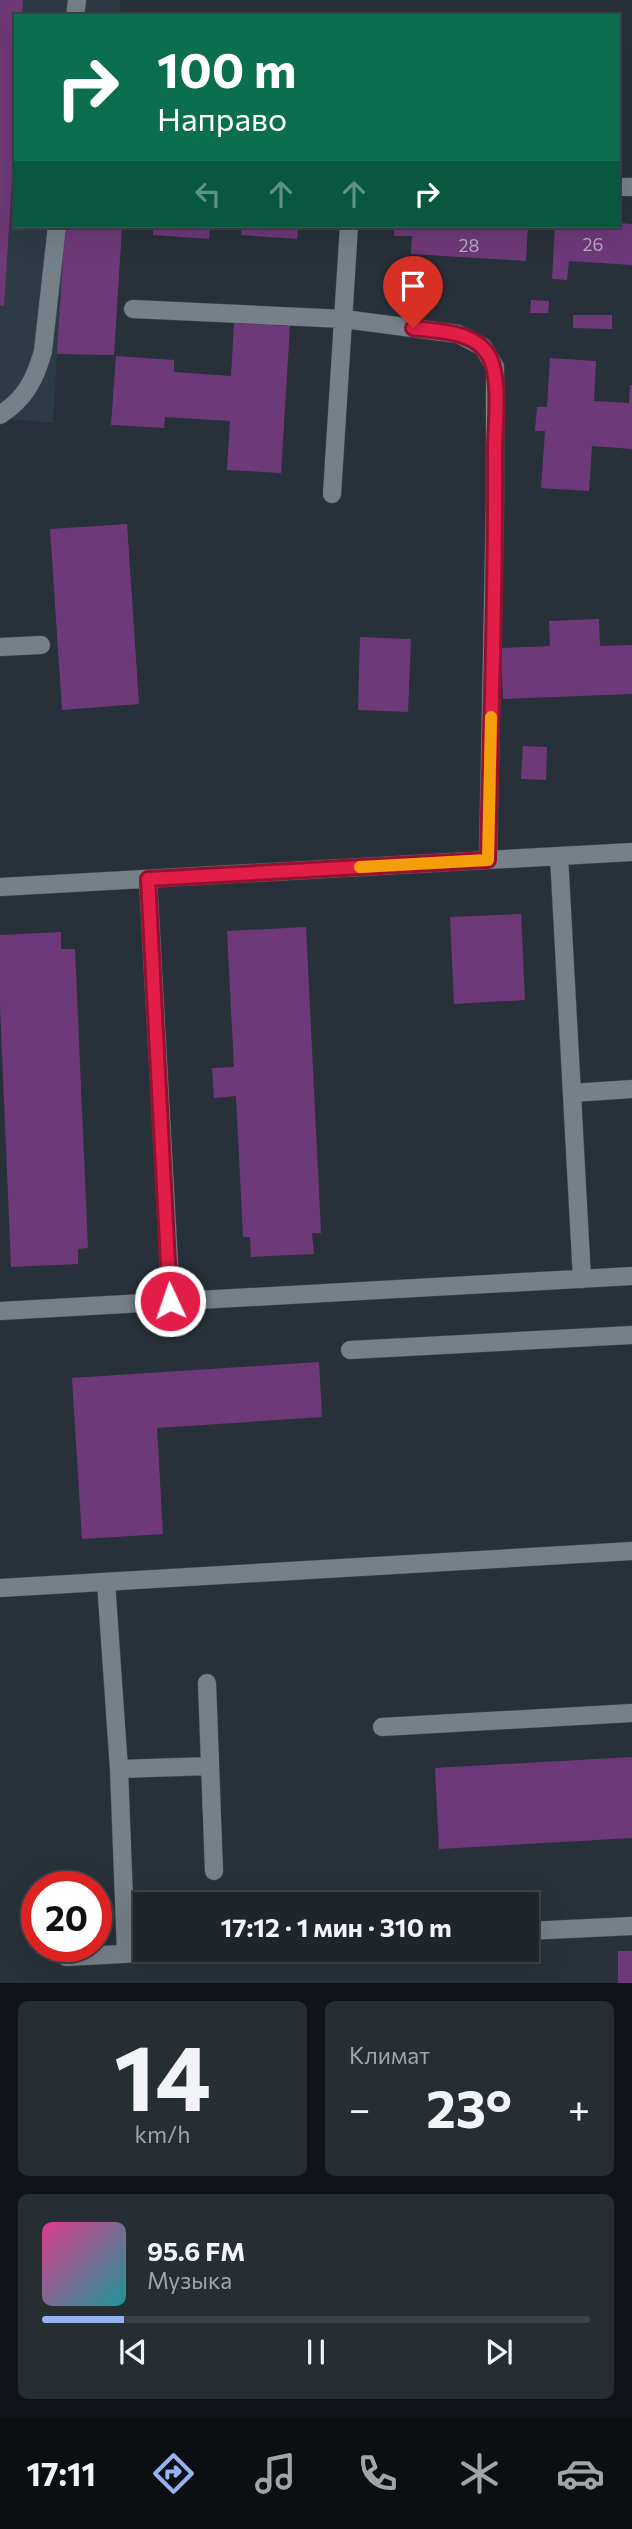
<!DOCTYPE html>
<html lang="ru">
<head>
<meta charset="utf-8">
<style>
  body { margin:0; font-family:Commissioner,sans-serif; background:#262d33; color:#f1f3f6; height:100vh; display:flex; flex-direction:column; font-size:26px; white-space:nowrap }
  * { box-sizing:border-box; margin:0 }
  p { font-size:23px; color:#a1a5a9 }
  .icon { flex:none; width:38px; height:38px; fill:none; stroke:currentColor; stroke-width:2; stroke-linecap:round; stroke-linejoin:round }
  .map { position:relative; height:1983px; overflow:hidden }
  .drawer { display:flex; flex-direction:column; gap:18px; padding:18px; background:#101418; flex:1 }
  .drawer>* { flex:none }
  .top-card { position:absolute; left:14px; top:14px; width:606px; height:214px; border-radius:0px; box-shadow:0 7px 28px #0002,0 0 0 2px #3c4247; background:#0b6e4f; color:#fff; overflow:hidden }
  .speed { position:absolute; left:21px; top:1871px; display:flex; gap:14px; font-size:35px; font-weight:700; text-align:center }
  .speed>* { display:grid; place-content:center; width:91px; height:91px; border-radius:50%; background:#1e252b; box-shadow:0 7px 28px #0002,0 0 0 2px #3c4247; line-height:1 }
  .speed .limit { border:10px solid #d22; background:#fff; color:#111 }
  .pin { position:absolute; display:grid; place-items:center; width:60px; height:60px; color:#fff; margin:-72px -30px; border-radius:50% 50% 50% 0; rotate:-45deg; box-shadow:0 0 7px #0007 }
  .pin .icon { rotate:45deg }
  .me { position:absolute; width:77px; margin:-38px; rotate:357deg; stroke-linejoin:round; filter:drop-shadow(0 0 5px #0008) }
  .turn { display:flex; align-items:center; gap:24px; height:147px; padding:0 28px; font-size:32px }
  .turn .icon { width:91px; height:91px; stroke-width:2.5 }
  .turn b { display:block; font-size:49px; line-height:60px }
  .lanes { display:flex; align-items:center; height:66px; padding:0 28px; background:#0003; justify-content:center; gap:35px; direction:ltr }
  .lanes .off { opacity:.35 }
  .big { font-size:52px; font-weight:700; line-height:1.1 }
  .drawer .widget { flex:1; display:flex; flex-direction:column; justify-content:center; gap:10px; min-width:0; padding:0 24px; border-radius:10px; background:#262d33 }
  .drawer .dial { align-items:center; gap:0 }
  .dial b { font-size:91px; line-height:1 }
  .song { display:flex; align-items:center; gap:21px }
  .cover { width:84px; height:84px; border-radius:10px; background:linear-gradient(135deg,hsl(330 70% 55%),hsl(180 70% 35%)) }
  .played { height:7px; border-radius:4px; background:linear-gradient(90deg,#95b2f1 15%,#3c4247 15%) }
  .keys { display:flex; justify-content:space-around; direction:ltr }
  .heat { display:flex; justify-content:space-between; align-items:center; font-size:38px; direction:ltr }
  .drawer .tiles { flex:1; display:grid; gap:18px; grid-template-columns:1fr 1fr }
  .widget:last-child { grid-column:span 2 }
  .trip { position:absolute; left:133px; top:1892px; width:406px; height:70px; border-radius:0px; background:#1e252b; box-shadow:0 7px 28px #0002,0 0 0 2px #3c4247; font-weight:700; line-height:70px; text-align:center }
  .menu { display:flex; height:112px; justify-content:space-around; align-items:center; background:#0c0f11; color:#a1a5a9 }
  .menu .icon { width:49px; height:49px }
  .menu .current { color:#95b2f1 }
  .menu b { font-size:32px; color:#f1f3f6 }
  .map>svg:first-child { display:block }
  .built { fill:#2d3b47 }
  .building { fill:#6e3978 }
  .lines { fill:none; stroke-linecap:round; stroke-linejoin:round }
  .minor-casing { stroke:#464d54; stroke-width:19 }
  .minor { stroke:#768089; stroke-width:18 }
  .route-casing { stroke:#92132f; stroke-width:18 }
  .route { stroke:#e11d48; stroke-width:12 }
  .slow { stroke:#f59e0b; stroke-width:12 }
  .labels { text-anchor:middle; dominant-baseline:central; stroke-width:5; stroke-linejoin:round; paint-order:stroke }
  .number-label { font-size:18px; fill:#b5acc0 }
</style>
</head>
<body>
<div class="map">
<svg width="632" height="1983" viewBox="0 0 632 1983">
  <rect width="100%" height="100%" fill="#283139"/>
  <path class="built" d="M0,0H120L119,16H16V226H122L114,355L57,354L53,423L0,418Z"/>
  <path class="building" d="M0,0H23L22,16H16V116L4,306L0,305Z
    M618,223L632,224V265L569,261L567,280L552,279L555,226H618Z
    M65,226H122L114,355L57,354Z
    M153,226H210L209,239L153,235Z
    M242,226H298L297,239L241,235Z
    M394,226H528L526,261L411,254L412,236H394Z
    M531,300L549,301L548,313H530Z
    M573,315H612V329L573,328Z
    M234,323L290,326L281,473L227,470L230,421L165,417L164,428L111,425L116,356L174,360V372L231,376Z
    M550,358L596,361L594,401L629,403L630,385H632V449L592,446L589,491L541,488L545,431H535L537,407H547Z
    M127,524L139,704L62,710L50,529Z
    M599,619L600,646L632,645V694L503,699L501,648L550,646L549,621Z
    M360,637L411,639L408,712L358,710Z
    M523,746L547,747L546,780L521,779Z
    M521,914L525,1000L454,1004L450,917Z
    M306,927L321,1233H312L314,1254L251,1257L250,1237H243L236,1096L214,1098L212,1068L234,1067L227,931Z
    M61,932V949H75L88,1248L78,1249V1264L11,1267L0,1005V935Z
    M319,1362L322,1417L157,1428L163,1534L82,1539L72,1378Z
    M632,1757V1838L439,1849L435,1768Z
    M618,1951H632V1983H618Z"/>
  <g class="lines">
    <g class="minor-casing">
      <path id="minor" d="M75,16L77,0
        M618,187H632
        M133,309L344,319L458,334L483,347L495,367V502L488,860
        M0,415C25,399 35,380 43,351L57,226
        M332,494L349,226
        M0,647L41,645
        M559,856L582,1279
        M148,879L171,1301
        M0,887L632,852
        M572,1093L632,1089
        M0,1311L632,1276
        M350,1350L632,1335
        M106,1582L119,1769
        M0,1588L632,1551
        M207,1683L214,1871
        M382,1727L632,1713
        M527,1931L632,1926
        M126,1953L119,1769L210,1766
        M66,1957L198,1950"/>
    </g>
    <use href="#minor" class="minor"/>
  </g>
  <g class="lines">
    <g class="route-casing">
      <path id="route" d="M170,1301L148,879L488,860C491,724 496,587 495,451C495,426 501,377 489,356C474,330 439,332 413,328"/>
    </g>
    <use href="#route" class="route"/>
    <path class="slow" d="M360,867L488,860L491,717"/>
  </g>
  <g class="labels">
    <g class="number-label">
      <text x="593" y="244">26</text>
      <text x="469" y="245">28</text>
    </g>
  </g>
</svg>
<div class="speed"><div class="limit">20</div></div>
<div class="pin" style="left:413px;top:328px;background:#d93025"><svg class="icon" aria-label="arrive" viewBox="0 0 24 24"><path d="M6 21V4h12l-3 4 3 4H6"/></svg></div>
<svg class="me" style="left:170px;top:1301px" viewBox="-20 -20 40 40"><circle r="17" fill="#e11d48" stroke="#fff" stroke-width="3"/><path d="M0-11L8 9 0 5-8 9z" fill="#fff"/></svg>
<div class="trip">17:12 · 1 мин · 310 m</div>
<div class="top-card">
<div class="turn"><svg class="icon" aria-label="right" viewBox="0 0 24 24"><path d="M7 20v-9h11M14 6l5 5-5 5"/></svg><div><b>100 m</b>Направо</div></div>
<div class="lanes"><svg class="icon off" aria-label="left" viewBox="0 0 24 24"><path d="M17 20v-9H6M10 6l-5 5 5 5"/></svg><svg class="icon off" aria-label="ahead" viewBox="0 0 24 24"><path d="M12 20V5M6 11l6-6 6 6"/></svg><svg class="icon off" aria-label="ahead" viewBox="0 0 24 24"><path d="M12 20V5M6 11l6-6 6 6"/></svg><svg class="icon" aria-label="right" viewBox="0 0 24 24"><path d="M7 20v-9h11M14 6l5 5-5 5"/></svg></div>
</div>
</div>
<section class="drawer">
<div class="tiles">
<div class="widget dial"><b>14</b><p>km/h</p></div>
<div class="widget"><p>Климат</p>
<div class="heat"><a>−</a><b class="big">23°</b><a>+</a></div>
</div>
<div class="widget">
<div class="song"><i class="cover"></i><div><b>95.6 FM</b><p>Музыка</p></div></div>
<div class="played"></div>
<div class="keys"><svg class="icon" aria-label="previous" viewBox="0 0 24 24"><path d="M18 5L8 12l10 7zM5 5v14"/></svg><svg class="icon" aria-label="pause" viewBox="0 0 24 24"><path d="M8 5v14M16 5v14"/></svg><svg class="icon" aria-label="next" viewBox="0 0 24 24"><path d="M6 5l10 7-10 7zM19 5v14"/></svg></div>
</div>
</div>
</section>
<nav class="menu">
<b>17:11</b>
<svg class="icon current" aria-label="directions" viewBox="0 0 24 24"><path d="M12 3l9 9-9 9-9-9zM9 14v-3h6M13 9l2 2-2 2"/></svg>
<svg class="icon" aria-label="music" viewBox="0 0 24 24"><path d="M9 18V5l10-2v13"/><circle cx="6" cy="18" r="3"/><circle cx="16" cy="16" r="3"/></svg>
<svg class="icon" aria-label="phone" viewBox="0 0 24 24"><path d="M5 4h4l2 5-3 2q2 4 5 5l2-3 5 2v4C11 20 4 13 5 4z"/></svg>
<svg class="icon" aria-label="climate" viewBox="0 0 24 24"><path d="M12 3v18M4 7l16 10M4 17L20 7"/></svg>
<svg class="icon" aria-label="car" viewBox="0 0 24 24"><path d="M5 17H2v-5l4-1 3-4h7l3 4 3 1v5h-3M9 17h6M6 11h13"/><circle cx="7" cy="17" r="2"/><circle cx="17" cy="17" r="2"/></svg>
</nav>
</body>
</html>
